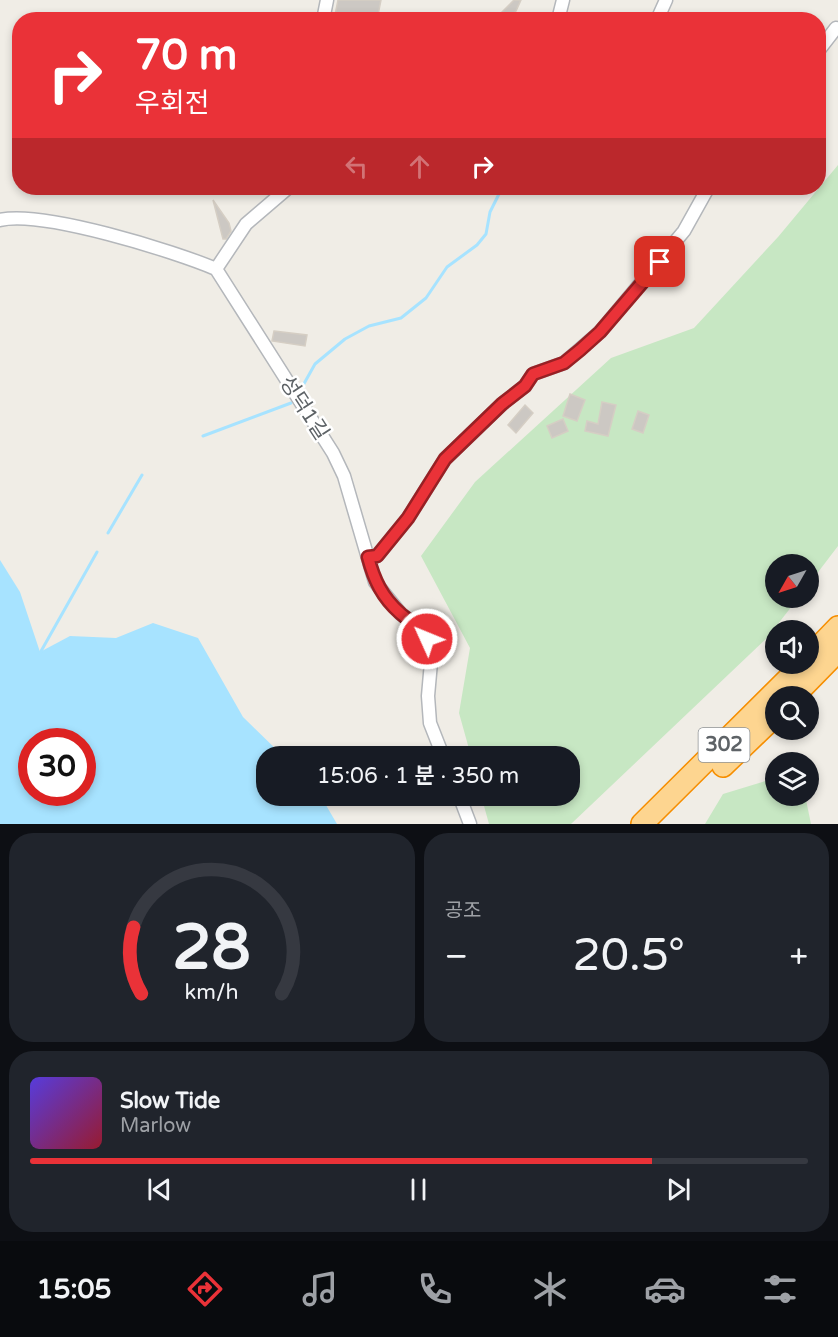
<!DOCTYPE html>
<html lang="ko">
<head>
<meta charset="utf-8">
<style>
  body { margin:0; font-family:"Varela Round","Noto Sans KR",sans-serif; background:#20242c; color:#f1f3f6; height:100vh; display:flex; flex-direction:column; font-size:22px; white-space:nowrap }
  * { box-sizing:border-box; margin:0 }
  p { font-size:20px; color:#9ea1a6 }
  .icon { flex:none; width:33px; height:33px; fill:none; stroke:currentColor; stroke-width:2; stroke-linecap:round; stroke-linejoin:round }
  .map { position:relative; height:824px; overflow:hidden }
  .sheet { display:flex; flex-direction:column; gap:9px; padding:9px; background:#0d0f14; flex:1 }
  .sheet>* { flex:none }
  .banner { position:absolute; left:12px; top:12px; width:814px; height:183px; border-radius:24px; box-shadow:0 3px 9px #0003; background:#ea3238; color:#fff; overflow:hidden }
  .needle { width:39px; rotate:231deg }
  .controls { position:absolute; left:765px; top:554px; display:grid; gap:12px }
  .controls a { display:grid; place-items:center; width:54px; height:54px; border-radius:50%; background:#171b24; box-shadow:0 3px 9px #0003; font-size:30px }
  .speed { position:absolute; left:18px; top:728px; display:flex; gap:12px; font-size:30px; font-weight:700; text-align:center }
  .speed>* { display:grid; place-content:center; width:78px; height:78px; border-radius:50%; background:#171b24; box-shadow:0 3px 9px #0003; line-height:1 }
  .speed .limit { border:9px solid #d22; background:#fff; color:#111 }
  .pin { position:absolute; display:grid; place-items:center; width:51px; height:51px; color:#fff; margin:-26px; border-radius:12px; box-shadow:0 3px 9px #0006 }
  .me { position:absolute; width:66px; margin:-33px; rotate:314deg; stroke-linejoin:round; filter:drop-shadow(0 0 4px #0008) }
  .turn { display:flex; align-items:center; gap:21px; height:126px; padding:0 24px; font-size:27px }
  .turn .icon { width:78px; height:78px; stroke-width:2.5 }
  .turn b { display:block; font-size:42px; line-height:51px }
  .lanes { display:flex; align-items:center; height:57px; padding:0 24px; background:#0003; justify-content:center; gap:30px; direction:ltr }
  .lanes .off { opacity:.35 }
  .big { font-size:45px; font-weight:600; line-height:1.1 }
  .sheet .widget { flex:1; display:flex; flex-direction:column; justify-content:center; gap:9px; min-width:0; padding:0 21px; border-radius:24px; background:#20242c }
  .sheet .dial { align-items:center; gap:0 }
  .dial svg { height:156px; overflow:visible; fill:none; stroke:#363941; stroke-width:7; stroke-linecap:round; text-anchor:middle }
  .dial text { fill:#f1f3f6; stroke:none }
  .song { display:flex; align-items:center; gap:18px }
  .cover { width:72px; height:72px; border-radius:9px; background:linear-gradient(135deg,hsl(250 70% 55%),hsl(350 70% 35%)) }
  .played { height:6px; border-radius:3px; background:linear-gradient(90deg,#ea3238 80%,#363941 80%) }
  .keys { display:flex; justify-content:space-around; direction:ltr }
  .heat { display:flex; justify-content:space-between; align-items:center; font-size:33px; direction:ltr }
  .sheet .tiles { flex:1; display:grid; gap:9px; grid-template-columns:1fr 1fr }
  .widget:last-child { grid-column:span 2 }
  .trip { position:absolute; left:256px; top:746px; width:324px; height:60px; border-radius:24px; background:#171b24; box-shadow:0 3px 9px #0003; font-weight:600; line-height:60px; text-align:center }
  .tab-bar { display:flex; height:96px; justify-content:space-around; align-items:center; background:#090b0e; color:#9ea1a6 }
  .tab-bar .icon { width:42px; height:42px }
  .tab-bar .selected { color:#ea3238 }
  .tab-bar b { font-size:27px; color:#f1f3f6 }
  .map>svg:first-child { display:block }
  .green { fill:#c7e7c3 }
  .water { fill:#a7e3ff; fill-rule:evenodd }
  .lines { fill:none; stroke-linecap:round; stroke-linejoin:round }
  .stream { stroke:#a7e3ff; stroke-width:3 }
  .building { fill:#ccc8c3; stroke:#d5cec4; stroke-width:1.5 }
  .street-casing { stroke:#b4b7bb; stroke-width:15 }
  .highway-casing { stroke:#f68e00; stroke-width:24 }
  .street { stroke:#fff; stroke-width:12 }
  .highway { stroke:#fdd590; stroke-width:21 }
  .route-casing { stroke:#982024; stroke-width:15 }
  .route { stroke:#ea3238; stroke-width:10 }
  .labels { text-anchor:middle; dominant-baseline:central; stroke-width:5; stroke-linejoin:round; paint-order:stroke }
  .shield { fill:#fff; stroke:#8e9295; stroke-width:1.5 }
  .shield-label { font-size:20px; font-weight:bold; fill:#5e6367 }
  .street-label { font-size:21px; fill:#5e6367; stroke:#fff }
</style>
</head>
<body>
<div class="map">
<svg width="838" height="824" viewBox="0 0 838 824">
  <rect width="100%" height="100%" fill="#f0ede6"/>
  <path class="green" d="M838,165V546L809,584L808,564H776V597H799L767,638L571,824H489L481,795H570V756H471L459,713L470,648L421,556L475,482L611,358L694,328L778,237Z
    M775,778L776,795H805L811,824H705L723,794Z"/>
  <path class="water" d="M0,560L20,592L40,652L70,636L116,638L153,623L198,638L243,717L283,756H267V795H320L337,824H0ZM32,741H82V792H32Z"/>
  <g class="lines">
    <path class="stream" d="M301,389L315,364L345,339L369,326L401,318L426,298L447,267L477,245L486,234L490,212L502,188
      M203,436L291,403
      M108,533L142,475
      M40,653L97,552"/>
  </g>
  <path class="building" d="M338,0H381L377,20H334Z
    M514,0H521L516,11L505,20L500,14Z
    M213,200L229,223L231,231L226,239H223Z
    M274,331L307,335L305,346L272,341Z
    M570,394L585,400L577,421L563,416Z
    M602,402L616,405L608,436L585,431L587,421L598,424Z
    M525,405L533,413L516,433L508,425Z
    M638,411L649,415L643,433L632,429Z
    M563,419L568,431L552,438L547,426Z"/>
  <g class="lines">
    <g class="street-casing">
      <path id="street" d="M323,20L327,0
        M558,20L563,0
        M657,20L666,0
        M819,50L836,28
        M0,220C42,210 174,251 216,269L333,453L344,476L375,582L401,614L421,629L432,651L428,696L430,723L443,756
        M216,269L246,224L288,188
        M368,557L377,556L408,518L445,459L502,404L525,386L533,374L564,363L600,332L684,231L708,188
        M459,795L470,824"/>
    </g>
    <g class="highway-casing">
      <path id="highway" d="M808,658L838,627
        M794,696L838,651
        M723,766L776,715
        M642,824L804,663"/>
    </g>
    <use href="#street" class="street"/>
    <use href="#highway" class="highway"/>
  </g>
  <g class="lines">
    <g class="route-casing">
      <path id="route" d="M427,639C420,627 410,622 400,613C382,597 374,580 368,557L377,556L408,518L445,459L502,404L525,386L533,374L564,363L580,350L600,332L660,262"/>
    </g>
    <use href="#route" class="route"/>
  </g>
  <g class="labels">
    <rect class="shield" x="698.5" y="728" width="51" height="34" rx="4.5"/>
    <g class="shield-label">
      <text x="724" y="745">302</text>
    </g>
    <g class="street-label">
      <text transform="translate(304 408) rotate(57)">성덕1길</text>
    </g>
  </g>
</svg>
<div class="controls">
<a><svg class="needle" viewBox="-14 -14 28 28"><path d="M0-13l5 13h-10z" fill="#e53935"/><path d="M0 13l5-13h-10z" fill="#9ea1a6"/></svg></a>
<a><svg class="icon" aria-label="sound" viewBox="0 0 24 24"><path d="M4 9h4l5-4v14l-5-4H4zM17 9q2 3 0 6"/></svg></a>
<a><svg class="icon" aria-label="search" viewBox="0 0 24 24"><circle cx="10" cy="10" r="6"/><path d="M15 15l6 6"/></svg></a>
<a><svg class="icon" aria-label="layers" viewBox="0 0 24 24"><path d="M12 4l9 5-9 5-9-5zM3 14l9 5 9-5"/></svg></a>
</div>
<div class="speed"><div class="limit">30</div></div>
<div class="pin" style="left:660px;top:262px;background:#d93025"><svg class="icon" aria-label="arrive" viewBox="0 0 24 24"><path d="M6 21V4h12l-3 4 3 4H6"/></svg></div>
<svg class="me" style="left:427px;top:639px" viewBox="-20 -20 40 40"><circle r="17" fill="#ea3238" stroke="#fff" stroke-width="3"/><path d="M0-11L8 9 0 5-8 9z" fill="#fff"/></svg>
<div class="trip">15:06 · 1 분 · 350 m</div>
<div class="banner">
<div class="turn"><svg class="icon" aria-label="right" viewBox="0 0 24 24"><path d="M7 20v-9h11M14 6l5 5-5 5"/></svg><div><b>70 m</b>우회전</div></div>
<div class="lanes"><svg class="icon off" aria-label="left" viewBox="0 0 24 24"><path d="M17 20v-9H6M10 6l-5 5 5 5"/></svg><svg class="icon off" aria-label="ahead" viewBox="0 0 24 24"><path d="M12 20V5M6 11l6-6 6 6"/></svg><svg class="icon" aria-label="right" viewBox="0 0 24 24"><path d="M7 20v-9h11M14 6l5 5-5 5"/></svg></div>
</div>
</div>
<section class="sheet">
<div class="tiles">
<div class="widget dial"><svg viewBox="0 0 100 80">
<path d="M14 69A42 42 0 1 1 86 69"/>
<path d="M14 69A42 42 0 0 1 10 35" stroke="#ea3238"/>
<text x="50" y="56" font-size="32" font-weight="700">28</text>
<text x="50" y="72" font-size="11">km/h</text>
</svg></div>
<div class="widget"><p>공조</p>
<div class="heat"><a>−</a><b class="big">20.5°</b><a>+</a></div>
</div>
<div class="widget">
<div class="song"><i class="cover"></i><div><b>Slow Tide</b><p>Marlow</p></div></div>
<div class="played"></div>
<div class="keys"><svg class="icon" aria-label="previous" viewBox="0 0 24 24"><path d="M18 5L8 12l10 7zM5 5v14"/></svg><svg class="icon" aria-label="pause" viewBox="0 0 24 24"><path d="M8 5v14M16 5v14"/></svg><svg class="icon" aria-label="next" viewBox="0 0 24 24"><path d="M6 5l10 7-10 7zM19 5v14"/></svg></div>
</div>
</div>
</section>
<nav class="tab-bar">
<b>15:05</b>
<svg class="icon selected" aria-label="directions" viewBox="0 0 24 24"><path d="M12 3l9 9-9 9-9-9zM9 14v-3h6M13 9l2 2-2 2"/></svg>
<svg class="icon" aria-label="music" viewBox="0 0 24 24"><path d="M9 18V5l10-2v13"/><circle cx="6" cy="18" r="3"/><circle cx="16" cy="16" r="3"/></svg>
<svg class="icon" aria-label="phone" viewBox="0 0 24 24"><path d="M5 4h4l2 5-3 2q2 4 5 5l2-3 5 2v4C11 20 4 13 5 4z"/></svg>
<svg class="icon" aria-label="climate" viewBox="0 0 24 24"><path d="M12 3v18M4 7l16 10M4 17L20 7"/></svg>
<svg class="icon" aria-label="car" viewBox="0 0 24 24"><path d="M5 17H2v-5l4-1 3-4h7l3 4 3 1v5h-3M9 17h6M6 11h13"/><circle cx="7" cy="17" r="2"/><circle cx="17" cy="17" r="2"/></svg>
<svg class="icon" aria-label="filters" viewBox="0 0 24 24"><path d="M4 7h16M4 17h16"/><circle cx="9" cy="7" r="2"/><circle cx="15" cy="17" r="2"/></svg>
</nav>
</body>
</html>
